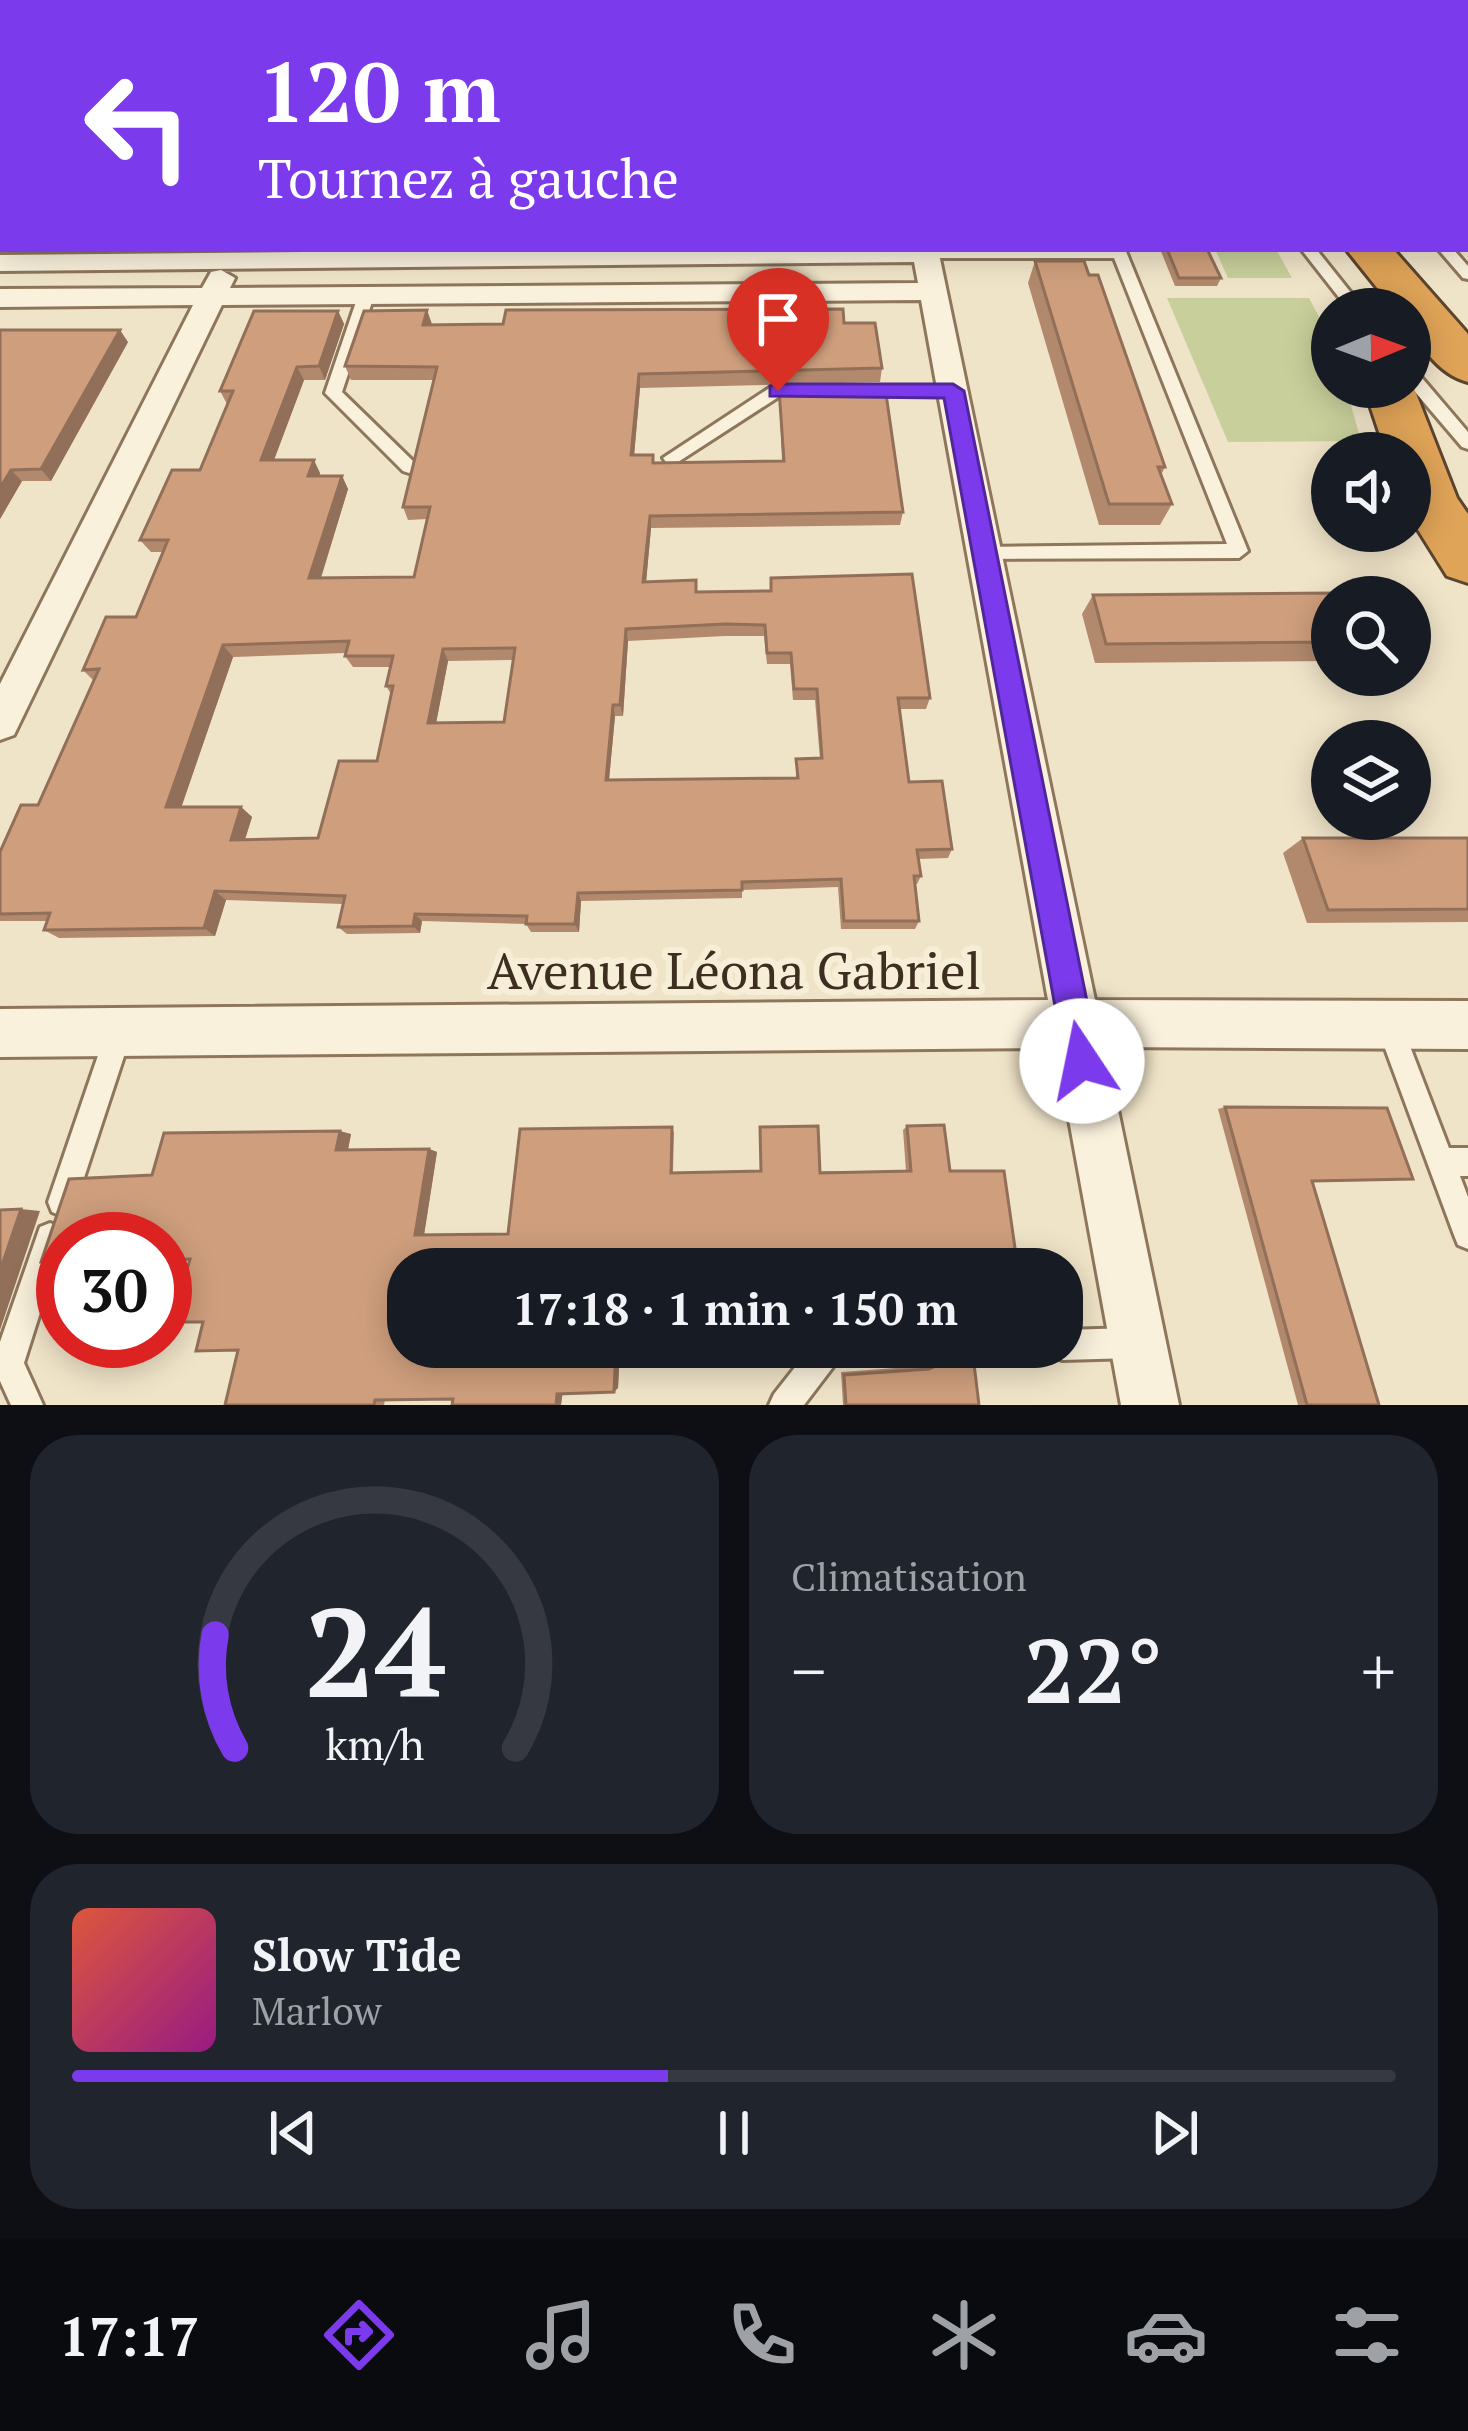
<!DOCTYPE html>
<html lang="fr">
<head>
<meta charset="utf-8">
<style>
  body { margin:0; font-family:"PT Serif",serif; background:#20242c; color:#f1f3f6; height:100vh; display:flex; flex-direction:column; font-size:45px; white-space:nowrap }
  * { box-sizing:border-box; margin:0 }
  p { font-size:39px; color:#9ea1a6 }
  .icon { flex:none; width:66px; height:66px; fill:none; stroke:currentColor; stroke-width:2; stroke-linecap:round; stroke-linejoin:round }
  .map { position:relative; height:1405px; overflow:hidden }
  .side { display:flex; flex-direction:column; gap:30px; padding:30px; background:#0d0f14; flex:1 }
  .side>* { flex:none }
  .guide { position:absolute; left:0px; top:0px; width:1470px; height:252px; box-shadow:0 6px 30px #0003; background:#7c3aed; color:#fff; overflow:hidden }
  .needle { width:78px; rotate:89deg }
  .controls { position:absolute; left:1311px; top:288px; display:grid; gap:24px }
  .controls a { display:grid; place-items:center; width:120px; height:120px; border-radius:50%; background:#171b24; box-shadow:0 6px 30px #0003; font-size:60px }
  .speed { position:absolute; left:36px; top:1212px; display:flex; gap:24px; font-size:60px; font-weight:700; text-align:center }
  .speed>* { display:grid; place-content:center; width:156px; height:156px; border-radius:50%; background:#171b24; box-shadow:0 6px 30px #0003; line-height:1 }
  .speed .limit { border:18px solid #d22; background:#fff; color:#111 }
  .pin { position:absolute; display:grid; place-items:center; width:102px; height:102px; color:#fff; margin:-123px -51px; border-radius:50% 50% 50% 0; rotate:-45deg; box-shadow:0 0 12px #0007 }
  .pin .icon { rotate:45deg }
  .me { position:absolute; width:132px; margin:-66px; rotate:349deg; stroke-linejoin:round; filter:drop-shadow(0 0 9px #0008) }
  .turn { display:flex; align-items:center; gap:42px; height:252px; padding:0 60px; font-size:54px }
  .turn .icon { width:156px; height:156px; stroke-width:2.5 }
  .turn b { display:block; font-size:84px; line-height:102px }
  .big { font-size:90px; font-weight:600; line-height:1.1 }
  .side .card { flex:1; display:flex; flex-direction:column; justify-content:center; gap:18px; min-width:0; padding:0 42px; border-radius:48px; background:#20242c }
  .side .dial { align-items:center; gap:0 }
  .dial svg { height:312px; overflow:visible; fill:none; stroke:#363941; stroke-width:7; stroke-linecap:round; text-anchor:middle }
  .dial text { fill:#f1f3f6; stroke:none }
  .song { display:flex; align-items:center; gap:36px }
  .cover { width:144px; height:144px; border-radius:18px; background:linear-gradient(135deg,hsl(10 70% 55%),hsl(310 70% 35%)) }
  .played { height:12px; border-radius:6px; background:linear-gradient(90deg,#7c3aed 45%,#363941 45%) }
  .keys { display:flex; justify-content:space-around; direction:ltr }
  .heat { display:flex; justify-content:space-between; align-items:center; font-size:66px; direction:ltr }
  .side .tiles { flex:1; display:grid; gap:30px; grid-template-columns:1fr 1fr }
  .card:last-child { grid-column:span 2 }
  .trip { position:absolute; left:387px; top:1248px; width:696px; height:120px; border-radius:48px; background:#171b24; box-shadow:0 6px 30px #0003; font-weight:600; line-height:120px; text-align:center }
  .menu { display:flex; height:192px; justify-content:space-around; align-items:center; background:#090b0e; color:#9ea1a6 }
  .menu .icon { width:84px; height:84px }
  .menu .current { color:#7c3aed }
  .menu b { font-size:54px; color:#f1f3f6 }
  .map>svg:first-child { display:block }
  .green { fill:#c9cf9b }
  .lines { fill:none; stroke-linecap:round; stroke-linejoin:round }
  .lane-casing { stroke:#8d765c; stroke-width:6 }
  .street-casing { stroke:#8d765c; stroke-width:6 }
  .highway-casing { stroke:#5b4430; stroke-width:6 }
  .lane { fill:#faf1dc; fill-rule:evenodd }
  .street { fill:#faf1dc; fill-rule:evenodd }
  .highway { fill:#e0a458; fill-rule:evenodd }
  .wall { fill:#b2896c; fill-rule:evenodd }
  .shaded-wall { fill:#916f58 }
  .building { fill:#cf9f7d; stroke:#916f58; stroke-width:3; fill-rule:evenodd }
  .route { fill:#7c3aed; stroke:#51269a; stroke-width:3 }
  .labels { text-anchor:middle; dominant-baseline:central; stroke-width:12; stroke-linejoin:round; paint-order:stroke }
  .near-street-label { font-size:51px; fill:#3d2e20; stroke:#f7eed8 }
</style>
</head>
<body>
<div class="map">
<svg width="1468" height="1405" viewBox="0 0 1468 1405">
  <rect width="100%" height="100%" fill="#f0e4c8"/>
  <path class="green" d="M1215,249H1276L1292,278H1228Z
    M1167,298H1309L1332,341V387H1346L1361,441L1228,442Z"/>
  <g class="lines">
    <g class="lane-casing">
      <path id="lane" d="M390,0H400L399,3H389Z
        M1215,0H1226L1228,3H1217Z
        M1274,0H1288L1291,3H1277Z
        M1125,249L1248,551L1239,558L978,559L976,554L985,547L1227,544L1114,258H926L919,254L926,250Z
        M1301,249H1316L1364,309H1348Z
        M1438,249H1453L1468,266V279L1463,278Z
        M366,291L374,296L342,392L415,463L418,467L409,473L403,471L325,393L358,296Z
        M1410,370L1416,371L1468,432V449L1462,447L1410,386Z
        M803,386L809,387V395L780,396L678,462H666L663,458L771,387Z
        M858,386H954L962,391L954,396L852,395V387Z
        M1389,1011L1398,1015L1449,1148H1468V1176H1460L1468,1197V1249L1458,1245L1454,1235L1376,1024L1380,1015Z
        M119,1019L128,1023L132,1032L76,1202L72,1212L62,1216L52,1212L48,1202L106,1032L110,1023Z
        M50,1223L60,1227L64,1237L24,1363L43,1405H11L0,1381V1342L40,1227Z
        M1133,1328L1144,1332L1148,1343L1144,1354L1133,1358L1062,1360L1051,1356L1048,1347H1062V1330Z
        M811,1347H936L932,1358L921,1362L836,1363L804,1405H769L774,1394Z"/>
    </g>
    <g class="street-casing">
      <path id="street" d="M609,249H936L939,254L1095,1000L1468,1001V1049L1105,1047L1179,1405H1121L1056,1048L0,1057V1009L1048,1000L921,300L222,305L14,735L0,740V684L193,305L0,307V289L202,288L211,272L221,270L235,278L230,288L918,283L914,262L0,271V255Z"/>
    </g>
    <g class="highway-casing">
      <path id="highway" d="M1106,0H1140L1142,3H1108Z
        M1182,0H1217L1219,3H1184Z
        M1346,249H1393L1468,334V382C1439,375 1410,339 1410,309H1394Z
        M1410,378L1457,498L1468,514V583L1447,576L1410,517V453H1386L1364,387H1410Z"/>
    </g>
    <use href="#lane" class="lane"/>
    <use href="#street" class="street"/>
    <use href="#highway" class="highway"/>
  </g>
  <path class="wall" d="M1310,0H1468V42L1467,3H1312Z
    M0,40H3V207H0Z
    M1160,249H1207L1221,278L1217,286H1175Z
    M1035,261L1165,467L1161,475L1172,504L1160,525H1099L1028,283Z
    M338,311L344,324L325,380H304L274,460L320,473L319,476H342L348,489L321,578L414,577L427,519L408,520L403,507L433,380H351L345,366L432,324L844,323L882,368L880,382L640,388L634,455L654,463L782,461L779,389L903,512L900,525L651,528L646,582L696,592L770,591L771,578L930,698L926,709H899L909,782L952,849L948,858L918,859L921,876L917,884H915L919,921L915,929H841L838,887L742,890V898L581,901L579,932H531L526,924L422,921L420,933L347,934L338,927L343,904L226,900L215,936L59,938L44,930L47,921H0V852L38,805L94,681L83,670L136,617L163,552H151L140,540L200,470L227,404L220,391ZM725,636H764L767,664H790L793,700H815L820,759H796V778L609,780L615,716H623L628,641ZM346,653L345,656L353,667H390L386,686L391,694L377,761L318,838L245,839L252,817L241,807H181L233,657ZM513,660L504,722L436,723L448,661Z
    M0,330L128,342L51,481H22L0,519Z
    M1093,595L1332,597V661L1095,663L1082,614Z
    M1303,838H1468V922L1307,923L1283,853Z
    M1225,1107L1413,1179L1313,1182L1379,1405H1298L1218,1109Z
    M907,1126L950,1171L408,1269V1347H620L618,1388L562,1394L561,1405H452L453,1399L385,1400L384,1405H225L238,1350L203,1322L189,1260L152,1175L351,1134L348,1150L429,1149L437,1152L424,1235L508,1234L674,1131L673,1172L906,1171L903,1130Z
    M939,1347H972L979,1405H843L841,1372L923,1366L936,1360Z"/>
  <path class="shaded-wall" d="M263,0H280L279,3H261Z
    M427,310L432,324L427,338L423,325Z
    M338,311L344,324L325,380L319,366Z
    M120,330L128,342L51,481L41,469Z
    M297,367L304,380L269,473L261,460Z
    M639,374L640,388L633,468L631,455Z
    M314,460L320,473L315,489L308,476Z
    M11,470L22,481L0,519V488Z
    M342,476L348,489L317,590L309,578Z
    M650,516L651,528L645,594L643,582Z
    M626,629L628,641L623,716L620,705Z
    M223,645L233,657L178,817L166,807Z
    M443,649L448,661L434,734L428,723Z
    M613,705L615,716L608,790L606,780Z
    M241,807L252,817L242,849L231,840Z
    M215,891L226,900L215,936L204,928Z
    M578,893L581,901L579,932L575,924Z
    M415,914L422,921L420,933L413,926Z
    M340,1131L351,1134L347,1154L336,1150Z
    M429,1149L437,1152L424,1235H415Z
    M21,1209L40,1211L0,1330V1271Z
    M616,1347H620L618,1388L614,1392Z
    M563,1390L561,1405H556L557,1394Z"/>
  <path class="building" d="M120,0H263L261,3H117Z
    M1424,0H1468V11L1467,3H1436Z
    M0,40H3V187H0Z
    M1167,249H1207L1221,278H1179Z
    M1035,261H1084L1089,275H1098L1165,467H1158L1172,504H1109Z
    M843,309L844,323H875L882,368L639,374L631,455H653V463L784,461L779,389L885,387L903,512L650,516L643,582L696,580V592L771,591V578L912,574L930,698H898L909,782L942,781L952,849L917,850L921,876H914L919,921H844L841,879L742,882V890L578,893L575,924H526L527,916L415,914L413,926L338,927L345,896L215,891L204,928L44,930L50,913L0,914V852L21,805H38L99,669L83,670L106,617H136L168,540H140L172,470H200L233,391H220L254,311H338L319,366L297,367L261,460H314L308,476H342L309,578L414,577L430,507H403L437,367L345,366L364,311L427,310L423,325L503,324L506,310ZM725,624L765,625L767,653H791L794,689H817L822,758L796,759L798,778L606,780L613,705H620L626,629ZM349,641L345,656H393L386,686H393L377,761H339L318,838L231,840L241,807H166L223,645ZM515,648L504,722L428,723L443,649Z
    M0,330H120L41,469L11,470L0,488Z
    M1334,593L1335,597H1332V642L1106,644L1093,595Z
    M1303,838H1468V909L1328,910Z
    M1225,1107L1387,1108L1413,1179L1312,1181L1379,1405H1307Z
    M944,1125L950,1171H1004L1018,1269H408V1347H616L614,1392L557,1394L556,1405H452L453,1399L375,1400L374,1405H225L238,1350L196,1351L203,1322H172L190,1259L165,1260V1239H63V1262H41L69,1179L152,1175L164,1133L340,1131L336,1150L429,1149L415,1235L508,1234L520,1129L672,1127L671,1173L761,1171L760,1127L818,1126L820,1173L911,1171L907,1126Z
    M21,1209L0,1271V1210Z
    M944,1347H972L979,1405H846L844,1375L929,1369L943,1363L947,1351Z"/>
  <path class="route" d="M778,384H953L964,391L1099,1061L1094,1073L1082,1078L1070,1073L1065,1061L944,398L770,396V386Z"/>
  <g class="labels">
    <g class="near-street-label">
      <text x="734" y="970">Avenue Léona Gabriel</text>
    </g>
  </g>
</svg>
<div class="controls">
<a><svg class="needle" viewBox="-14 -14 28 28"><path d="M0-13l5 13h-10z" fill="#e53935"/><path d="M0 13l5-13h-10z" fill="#9ea1a6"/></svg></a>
<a><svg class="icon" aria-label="sound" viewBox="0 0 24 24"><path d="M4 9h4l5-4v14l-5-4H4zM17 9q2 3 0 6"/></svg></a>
<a><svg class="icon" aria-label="search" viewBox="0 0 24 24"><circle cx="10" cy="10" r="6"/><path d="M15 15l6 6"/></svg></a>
<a><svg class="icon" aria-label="layers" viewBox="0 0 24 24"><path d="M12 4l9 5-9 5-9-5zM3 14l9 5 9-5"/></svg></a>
</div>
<div class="speed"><div class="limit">30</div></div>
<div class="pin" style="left:778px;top:391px;background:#d93025"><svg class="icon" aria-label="arrive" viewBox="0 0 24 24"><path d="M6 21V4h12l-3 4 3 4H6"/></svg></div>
<svg class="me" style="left:1082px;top:1061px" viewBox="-20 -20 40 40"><circle r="19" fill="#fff"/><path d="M0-13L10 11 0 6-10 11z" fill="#7c3aed"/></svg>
<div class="trip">17:18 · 1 min · 150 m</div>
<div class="guide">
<div class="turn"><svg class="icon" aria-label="left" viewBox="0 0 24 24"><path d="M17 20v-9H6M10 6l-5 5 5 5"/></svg><div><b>120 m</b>Tournez à gauche</div></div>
</div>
</div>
<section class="side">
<div class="tiles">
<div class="card dial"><svg viewBox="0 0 100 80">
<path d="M14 69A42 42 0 1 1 86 69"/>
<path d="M14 69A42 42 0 0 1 9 40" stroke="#7c3aed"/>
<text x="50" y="56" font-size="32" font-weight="700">24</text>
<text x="50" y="72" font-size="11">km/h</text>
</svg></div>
<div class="card"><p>Climatisation</p>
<div class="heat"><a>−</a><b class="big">22°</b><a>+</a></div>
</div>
<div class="card">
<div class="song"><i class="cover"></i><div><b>Slow Tide</b><p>Marlow</p></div></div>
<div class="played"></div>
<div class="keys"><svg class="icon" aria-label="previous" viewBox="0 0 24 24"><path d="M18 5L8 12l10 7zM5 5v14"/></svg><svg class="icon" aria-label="pause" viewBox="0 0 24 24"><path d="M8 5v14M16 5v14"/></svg><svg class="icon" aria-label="next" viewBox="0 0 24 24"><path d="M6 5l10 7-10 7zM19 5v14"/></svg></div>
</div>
</div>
</section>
<nav class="menu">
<b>17:17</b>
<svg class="icon current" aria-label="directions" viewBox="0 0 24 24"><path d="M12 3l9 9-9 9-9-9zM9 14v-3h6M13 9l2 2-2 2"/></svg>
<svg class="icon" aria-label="music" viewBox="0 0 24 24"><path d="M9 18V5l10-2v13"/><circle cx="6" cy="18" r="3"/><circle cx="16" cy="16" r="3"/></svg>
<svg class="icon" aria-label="phone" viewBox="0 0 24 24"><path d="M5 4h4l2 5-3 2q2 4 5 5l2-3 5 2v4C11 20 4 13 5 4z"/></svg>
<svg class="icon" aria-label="climate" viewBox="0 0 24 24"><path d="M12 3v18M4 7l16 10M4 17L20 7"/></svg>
<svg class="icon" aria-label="car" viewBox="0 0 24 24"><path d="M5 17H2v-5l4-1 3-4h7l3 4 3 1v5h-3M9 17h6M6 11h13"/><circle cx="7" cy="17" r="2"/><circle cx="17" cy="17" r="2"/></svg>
<svg class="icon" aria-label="filters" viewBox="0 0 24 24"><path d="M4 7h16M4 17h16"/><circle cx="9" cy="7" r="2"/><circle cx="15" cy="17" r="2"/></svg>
</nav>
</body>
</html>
